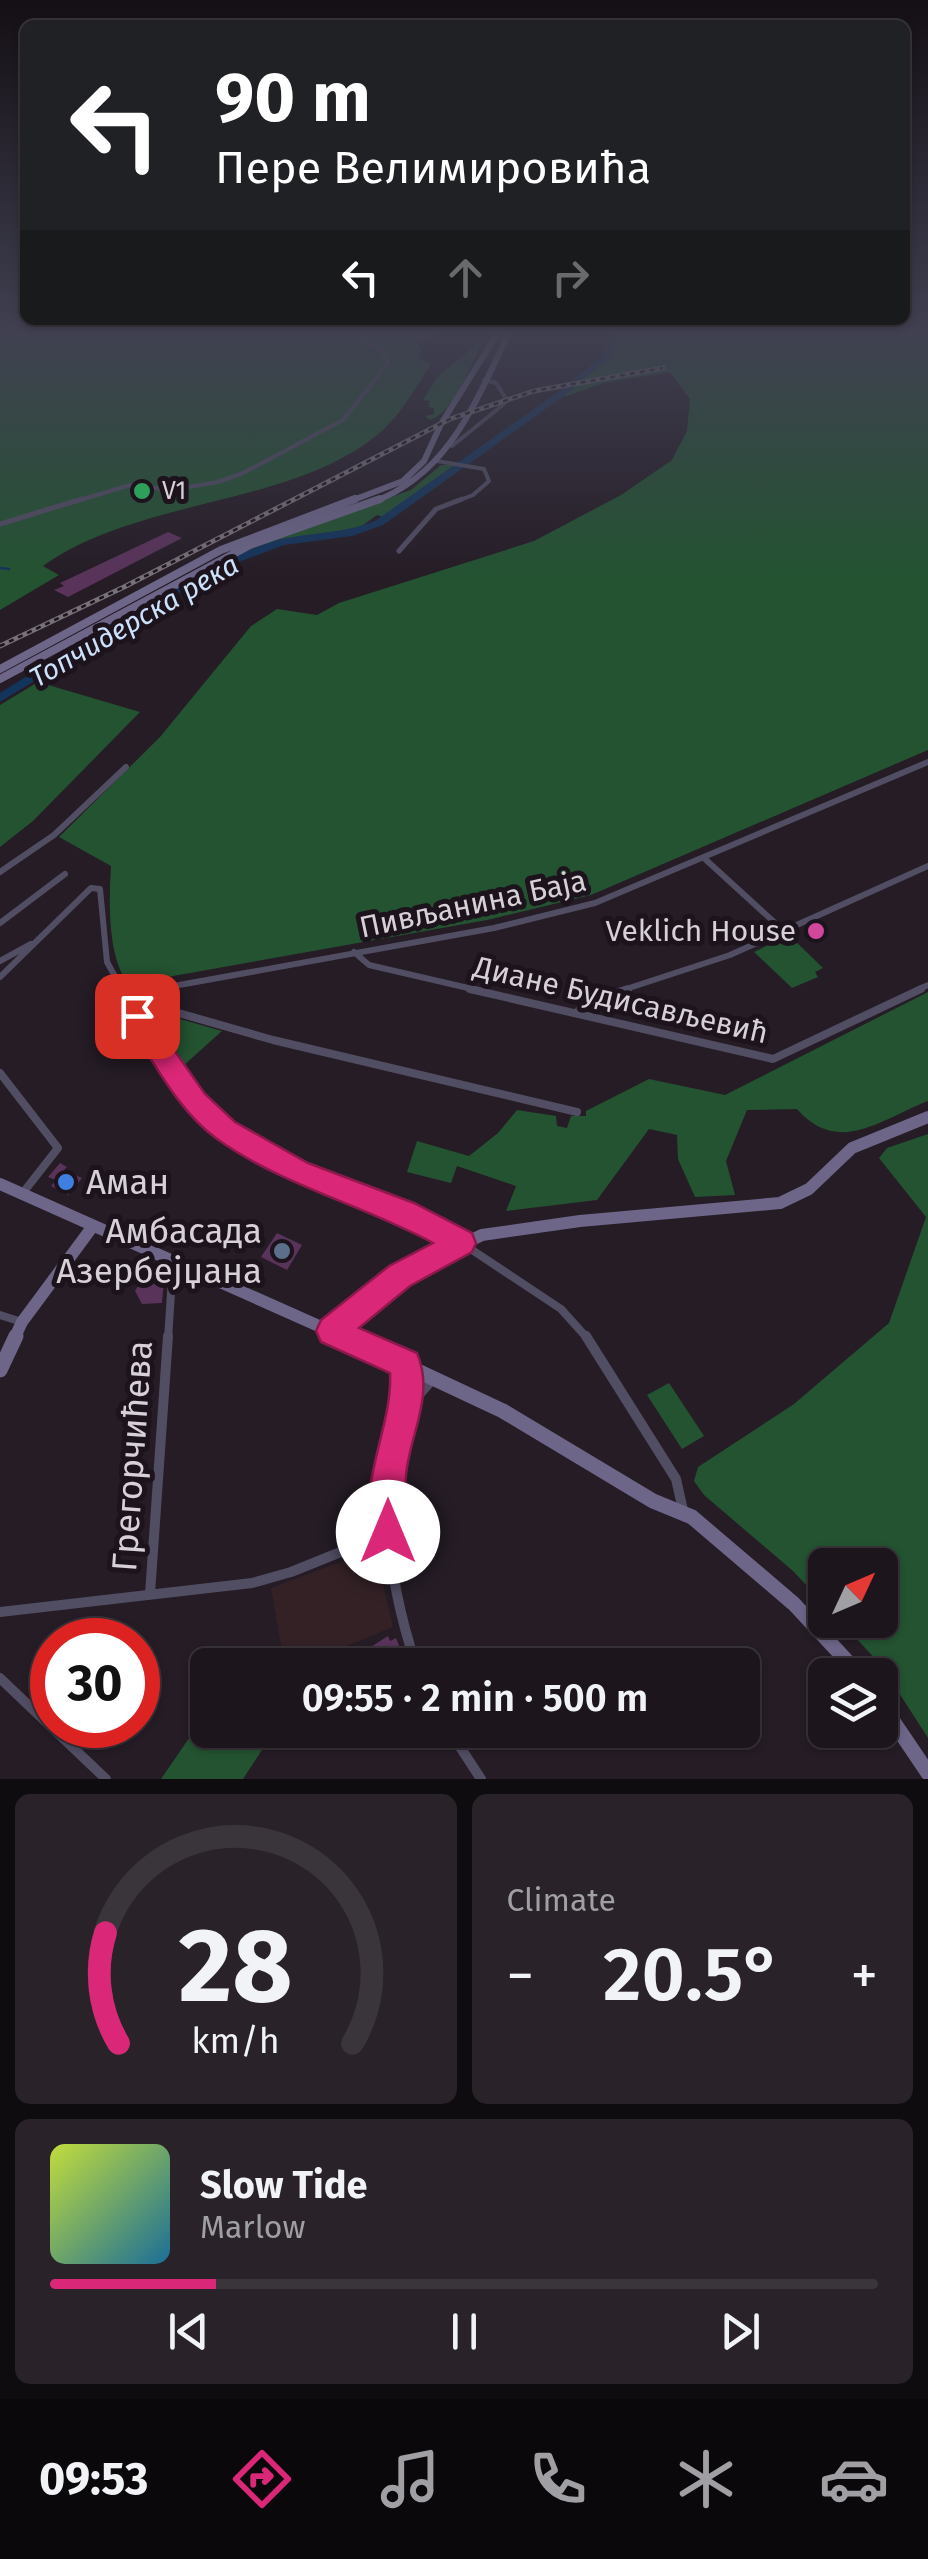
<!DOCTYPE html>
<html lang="en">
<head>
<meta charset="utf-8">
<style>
  body { margin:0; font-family:"Fira Sans",sans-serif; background:#292229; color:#f1f3f6; height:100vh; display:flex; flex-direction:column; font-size:38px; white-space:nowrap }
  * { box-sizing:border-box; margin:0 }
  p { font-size:32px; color:#a09fa3 }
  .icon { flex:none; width:55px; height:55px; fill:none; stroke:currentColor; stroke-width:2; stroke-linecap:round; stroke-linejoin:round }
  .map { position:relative; height:1779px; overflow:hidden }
  .drawer { display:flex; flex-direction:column; gap:15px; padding:15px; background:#0f0c0f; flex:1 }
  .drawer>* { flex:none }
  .hud { position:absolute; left:20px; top:20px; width:890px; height:305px; border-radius:15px; box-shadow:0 2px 8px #0004,0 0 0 2px #3a343b; background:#202124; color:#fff; overflow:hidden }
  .needle { width:65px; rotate:46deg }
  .fabs { position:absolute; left:808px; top:1548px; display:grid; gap:20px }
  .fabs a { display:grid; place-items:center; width:90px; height:90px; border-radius:15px; background:#1c151c; box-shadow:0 2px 8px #0004,0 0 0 2px #3a343b; font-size:50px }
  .speed { position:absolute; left:30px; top:1618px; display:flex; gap:20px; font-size:50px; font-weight:700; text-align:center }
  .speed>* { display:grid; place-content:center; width:130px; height:130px; border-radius:50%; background:#1c151c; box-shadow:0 2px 8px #0004,0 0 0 2px #3a343b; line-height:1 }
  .speed .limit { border:15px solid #d22; background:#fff; color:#111 }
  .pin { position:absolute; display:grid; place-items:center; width:85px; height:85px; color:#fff; margin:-42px; border-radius:20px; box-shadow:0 5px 15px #0006 }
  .me { position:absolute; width:110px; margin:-55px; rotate:0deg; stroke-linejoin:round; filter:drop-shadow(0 0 8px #0008) }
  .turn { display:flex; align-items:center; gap:35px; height:210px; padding:0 30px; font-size:45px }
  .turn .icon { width:130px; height:130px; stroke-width:2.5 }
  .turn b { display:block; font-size:70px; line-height:85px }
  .lanes { display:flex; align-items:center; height:95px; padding:0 30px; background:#0003; justify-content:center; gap:50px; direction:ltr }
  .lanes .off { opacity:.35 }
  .big { font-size:75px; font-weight:600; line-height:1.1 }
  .drawer .widget { flex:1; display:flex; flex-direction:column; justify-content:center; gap:15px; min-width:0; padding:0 35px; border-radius:15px; background:#292229 }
  .drawer .dial { align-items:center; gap:0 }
  .dial svg { height:260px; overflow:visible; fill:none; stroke:#3a343b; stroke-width:7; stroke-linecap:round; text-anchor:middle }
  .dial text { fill:#f1f3f6; stroke:none }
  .song { display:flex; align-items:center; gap:30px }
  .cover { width:120px; height:120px; border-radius:15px; background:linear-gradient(135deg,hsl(70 70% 55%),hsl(200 70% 35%)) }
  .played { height:10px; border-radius:5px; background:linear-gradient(90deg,#db2777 20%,#3a343b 20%) }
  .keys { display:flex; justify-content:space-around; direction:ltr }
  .heat { display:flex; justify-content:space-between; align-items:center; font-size:55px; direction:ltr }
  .drawer .tiles { flex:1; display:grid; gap:15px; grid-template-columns:1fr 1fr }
  .widget:last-child { grid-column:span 2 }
  .trip { position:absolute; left:190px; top:1648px; width:570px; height:100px; border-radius:15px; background:#1c151c; box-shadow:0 2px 8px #0004,0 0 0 2px #3a343b; font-weight:600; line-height:100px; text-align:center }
  .tab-bar { display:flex; height:160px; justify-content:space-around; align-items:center; background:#0b080b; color:#a09fa3 }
  .tab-bar .icon { width:70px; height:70px }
  .tab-bar .current { color:#db2777 }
  .tab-bar b { font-size:45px; color:#f1f3f6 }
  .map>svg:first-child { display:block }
  .education { fill:#332126 }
  .green { fill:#235331 }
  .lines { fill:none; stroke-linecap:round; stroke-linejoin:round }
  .stream { stroke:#13345b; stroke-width:2.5 }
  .river { fill:#13345b; fill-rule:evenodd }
  .building { fill:#59335a }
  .street-far4 { stroke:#514d63; stroke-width:4 }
  .street-far3 { stroke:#514d63; stroke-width:5 }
  .street-far2 { stroke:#514d63; stroke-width:6 }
  .street-far1 { stroke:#514d63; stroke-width:8 }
  .street { stroke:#514d63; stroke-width:10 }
  .secondary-far3 { stroke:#6d6689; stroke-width:6 }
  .secondary-far2 { stroke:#6d6689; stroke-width:8 }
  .secondary-far1 { stroke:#6d6689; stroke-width:12 }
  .secondary { stroke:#6d6689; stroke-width:15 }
  .rail-casing { stroke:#777077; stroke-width:5 }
  .rail { stroke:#1c131c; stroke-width:2.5; stroke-dasharray:5; stroke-linecap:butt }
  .route { fill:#db2777; stroke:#8e194d; stroke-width:2.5 }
  .leisure-dot { fill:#2e9e5b; stroke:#1c131c; stroke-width:4 }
  .hotel-dot { fill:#d1479c; stroke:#1c131c; stroke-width:4 }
  .shop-dot { fill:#3f7fe0; stroke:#1c131c; stroke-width:4 }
  .service-dot { fill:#5c6f8a; stroke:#1c131c; stroke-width:4 }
  .labels { text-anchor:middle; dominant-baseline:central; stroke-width:10; stroke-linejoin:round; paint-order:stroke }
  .far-poi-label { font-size:25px; fill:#d7d1d7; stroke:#1c131c; text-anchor:start }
  .far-water-label { font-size:28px; font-style:italic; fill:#cce1fc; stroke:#1c131c }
  .street-label { font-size:30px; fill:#d7d1d7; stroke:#1c131c }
  .poi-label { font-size:30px; fill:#d7d1d7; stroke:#1c131c; text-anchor:end }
  .near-poi-label { font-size:35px; fill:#d7d1d7; stroke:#1c131c; text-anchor:start }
  .near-street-label { font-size:35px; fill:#d7d1d7; stroke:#1c131c }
</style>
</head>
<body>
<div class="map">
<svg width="928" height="1779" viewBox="0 0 928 1779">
  <rect width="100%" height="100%" fill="#251c25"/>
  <path class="education" d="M359,1555L378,1563L393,1627L320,1657L284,1663L271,1588Z"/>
  <path class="green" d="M0,331H440L417,343L422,350L419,359L432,363C415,388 400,417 376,436C287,507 138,498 43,566L59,575L0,610Z
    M611,331H928V750L591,895L487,920L128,984C107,955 109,901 111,866L59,837L160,737L251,626L277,609L317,615L339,603L534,541L621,495L672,460L687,431L690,399L670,372L603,383L567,396L561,394C580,378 616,359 611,331Z
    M484,339C472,362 456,411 430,420L425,416L434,414V408L428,407L430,401L423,400L438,376Z
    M441,465H459L384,517L377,515L359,528L278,540L143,605L266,542L411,490Z
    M38,682L140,712L33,821L0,847V705Z
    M789,935L823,968L815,972L818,977L792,988L754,952Z
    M928,992V1101C880,1120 838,1156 797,1109L747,1110L726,1161L735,1195L695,1197L678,1159L677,1135L649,1129L597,1200L506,1211L516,1186L457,1166L451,1183L407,1172L417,1141L469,1156L498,1133L517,1110L556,1116L557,1126L567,1128L571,1116H586V1111L649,1079L725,1095Z
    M157,1014L166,1015L222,1031L183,1066L151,1021Z
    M928,1134V1738L881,1665L839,1620H880V1565H825V1605L793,1571L704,1495L694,1481L698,1467L794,1404L889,1323L926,1217L879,1158L887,1148Z
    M669,1383L704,1436L682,1449L647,1395Z
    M207,1712L208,1730H275L243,1779H161Z"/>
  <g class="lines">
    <path class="stream" d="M0,568L9,569"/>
    <path class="river" d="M607,331H615V346L609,358L564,396L383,525L352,536L284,545L236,563L168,599L0,702V693C85,641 168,580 262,545C299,531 339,536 375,521L558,392L603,355L607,346Z"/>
  </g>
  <path class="building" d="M168,532L182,538L68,597L54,590L64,586L60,583Z
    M60,1163L67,1167L64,1170L82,1178L68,1195L51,1186L56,1180L48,1177Z
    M277,1233L302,1245L287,1270L261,1257Z
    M146,1273L164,1280L162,1303L142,1304L135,1291Z
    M388,1636L390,1641L396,1638L407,1665H372L366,1650Z"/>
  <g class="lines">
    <path class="street-far4" d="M452,446L504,404L505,397L496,383L484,380
      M437,461L484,469L489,481L473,495L455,502
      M74,502L130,485L171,490L218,482L243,473L343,420L388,363L382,351L346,331"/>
    <path class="street-far3" d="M0,524L82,499
      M399,551L436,509L462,499"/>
    <path class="street-far2" d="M705,859L785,932
      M0,872L54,835L126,767
      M0,923L65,874
      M354,952L369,965L481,991
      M0,961L31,944
      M0,977L91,888L100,889L107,962L123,991
      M146,991L494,928L595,903L928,762
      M620,991L730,955L928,866
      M915,991L928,985"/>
    <path class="street-far1" d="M122,989L201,1108L235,1137L298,1172L445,1232L561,1309L588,1339
      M470,989L773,1059L921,989
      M125,997L155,989
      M126,998L273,1040L577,1112
      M577,1013L584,1003L628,989
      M0,1073L58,1148L22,1194
      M0,1315L22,1322
      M168,1339L173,1263"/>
    <path class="street" d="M586,1336L676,1479L683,1510
      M405,1365C374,1462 384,1569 416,1665
      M410,1405L431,1381
      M390,1470L407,1410V1370
      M150,1594L168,1336
      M0,1612L252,1583L291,1572L388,1533
      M0,1678L106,1779
      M449,1730L481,1779"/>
    <path class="secondary-far3" d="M348,502L403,481L424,461L441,424L499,331
      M373,502C450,474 476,400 510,331"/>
    <path class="secondary-far2" d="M0,669L221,550L355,499
      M0,679L250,545L380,499"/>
    <path class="secondary-far1" d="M0,1184L348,1339
      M332,1331L409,1270L482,1235L580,1221L780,1203L809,1189L852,1148L928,1117
      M14,1339L22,1322L93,1226"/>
    <path class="secondary" d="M343,1336L503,1411L653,1501L692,1517L794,1604L860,1675
      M0,1370L16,1336
      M880,1702L928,1773"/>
    <g class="rail-casing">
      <path id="rail" d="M0,646L124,587L450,419L534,391L663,368"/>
    </g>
    <use href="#rail" class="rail"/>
  </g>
  <linearGradient id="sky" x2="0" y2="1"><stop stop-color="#140f14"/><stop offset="0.57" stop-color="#404051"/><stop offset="1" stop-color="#404051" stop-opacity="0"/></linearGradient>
  <rect width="928" height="580" fill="url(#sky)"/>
  <path class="route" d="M137,1007L146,1010L205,1094L235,1122L308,1163L414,1203L472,1233L476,1243L472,1252L410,1286L359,1328L417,1353C435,1396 410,1433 406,1475C404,1499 410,1523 401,1545L388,1550L376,1545C353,1490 393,1429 390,1373L321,1342L316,1331L321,1320L389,1266L433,1243C363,1205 283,1186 217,1139C178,1111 154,1062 128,1023L124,1016L128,1010Z"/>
  <circle class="leisure-dot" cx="142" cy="491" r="10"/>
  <circle class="hotel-dot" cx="816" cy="931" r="10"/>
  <circle class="shop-dot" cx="66" cy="1182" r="10"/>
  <circle class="service-dot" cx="282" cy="1251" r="10"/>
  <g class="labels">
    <g class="far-poi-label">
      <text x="162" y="491">V1</text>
    </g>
    <g class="far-water-label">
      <text transform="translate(134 621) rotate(-30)">Топчидерска река</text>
    </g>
    <g class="street-label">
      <text transform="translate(473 904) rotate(-12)">Пивљанина Баја</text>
      <text transform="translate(621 1000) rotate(13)">Диане Будисављевић</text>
    </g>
    <g class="poi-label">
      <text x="796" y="931">Veklich House</text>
    </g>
    <g class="near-poi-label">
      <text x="86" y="1182">Аман</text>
      <text x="262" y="1231" text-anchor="end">Амбасада<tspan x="262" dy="40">Азербејџана</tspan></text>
    </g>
    <g class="near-street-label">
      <text transform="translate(132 1456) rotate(-86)">Грегорчићева</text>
    </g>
  </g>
</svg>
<div class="fabs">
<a><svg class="needle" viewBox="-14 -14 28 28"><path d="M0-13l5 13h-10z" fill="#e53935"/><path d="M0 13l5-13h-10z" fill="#a09fa3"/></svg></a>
<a><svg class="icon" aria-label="layers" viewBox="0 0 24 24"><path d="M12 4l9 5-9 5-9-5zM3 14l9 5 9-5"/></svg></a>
</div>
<div class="speed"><div class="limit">30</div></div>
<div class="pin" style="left:137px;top:1016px;background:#d93025"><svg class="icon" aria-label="arrive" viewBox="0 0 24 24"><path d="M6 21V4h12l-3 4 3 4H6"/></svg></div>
<svg class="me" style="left:388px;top:1532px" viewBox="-20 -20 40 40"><circle r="19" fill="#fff"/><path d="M0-13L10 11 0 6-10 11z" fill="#db2777"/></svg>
<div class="trip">09:55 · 2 min · 500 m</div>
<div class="hud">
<div class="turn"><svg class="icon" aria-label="left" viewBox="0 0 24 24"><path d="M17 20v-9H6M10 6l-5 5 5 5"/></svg><div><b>90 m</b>Пере Велимировића</div></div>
<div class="lanes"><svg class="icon" aria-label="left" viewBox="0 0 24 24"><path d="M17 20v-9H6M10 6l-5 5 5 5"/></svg><svg class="icon off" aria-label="ahead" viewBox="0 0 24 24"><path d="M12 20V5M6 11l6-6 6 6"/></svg><svg class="icon off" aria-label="right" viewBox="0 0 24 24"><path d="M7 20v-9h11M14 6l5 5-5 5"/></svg></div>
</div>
</div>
<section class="drawer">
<div class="tiles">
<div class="widget dial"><svg viewBox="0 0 100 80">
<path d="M14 69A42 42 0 1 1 86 69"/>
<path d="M14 69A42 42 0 0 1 10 35" stroke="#db2777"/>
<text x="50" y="56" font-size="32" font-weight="700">28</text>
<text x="50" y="72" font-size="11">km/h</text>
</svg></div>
<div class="widget"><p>Climate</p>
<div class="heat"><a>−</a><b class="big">20.5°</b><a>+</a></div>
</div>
<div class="widget">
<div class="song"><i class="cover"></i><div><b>Slow Tide</b><p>Marlow</p></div></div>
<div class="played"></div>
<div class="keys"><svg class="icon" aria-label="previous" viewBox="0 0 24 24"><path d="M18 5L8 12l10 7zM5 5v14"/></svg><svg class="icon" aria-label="pause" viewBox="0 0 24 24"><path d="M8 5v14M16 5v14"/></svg><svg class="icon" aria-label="next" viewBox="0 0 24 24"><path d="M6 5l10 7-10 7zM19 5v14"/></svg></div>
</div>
</div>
</section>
<nav class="tab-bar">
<b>09:53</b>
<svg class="icon current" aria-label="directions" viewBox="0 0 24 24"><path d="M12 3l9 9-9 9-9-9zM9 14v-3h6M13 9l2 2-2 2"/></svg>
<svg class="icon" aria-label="music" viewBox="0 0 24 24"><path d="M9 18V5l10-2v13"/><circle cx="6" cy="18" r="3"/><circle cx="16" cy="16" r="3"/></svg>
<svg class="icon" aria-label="phone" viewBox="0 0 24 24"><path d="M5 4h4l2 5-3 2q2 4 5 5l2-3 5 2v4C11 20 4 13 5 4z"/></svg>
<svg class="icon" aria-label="climate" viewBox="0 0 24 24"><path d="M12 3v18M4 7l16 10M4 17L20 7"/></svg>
<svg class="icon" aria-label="car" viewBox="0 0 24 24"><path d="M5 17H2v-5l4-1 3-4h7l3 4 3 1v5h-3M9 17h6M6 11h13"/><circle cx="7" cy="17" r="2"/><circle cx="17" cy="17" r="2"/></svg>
</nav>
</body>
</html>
